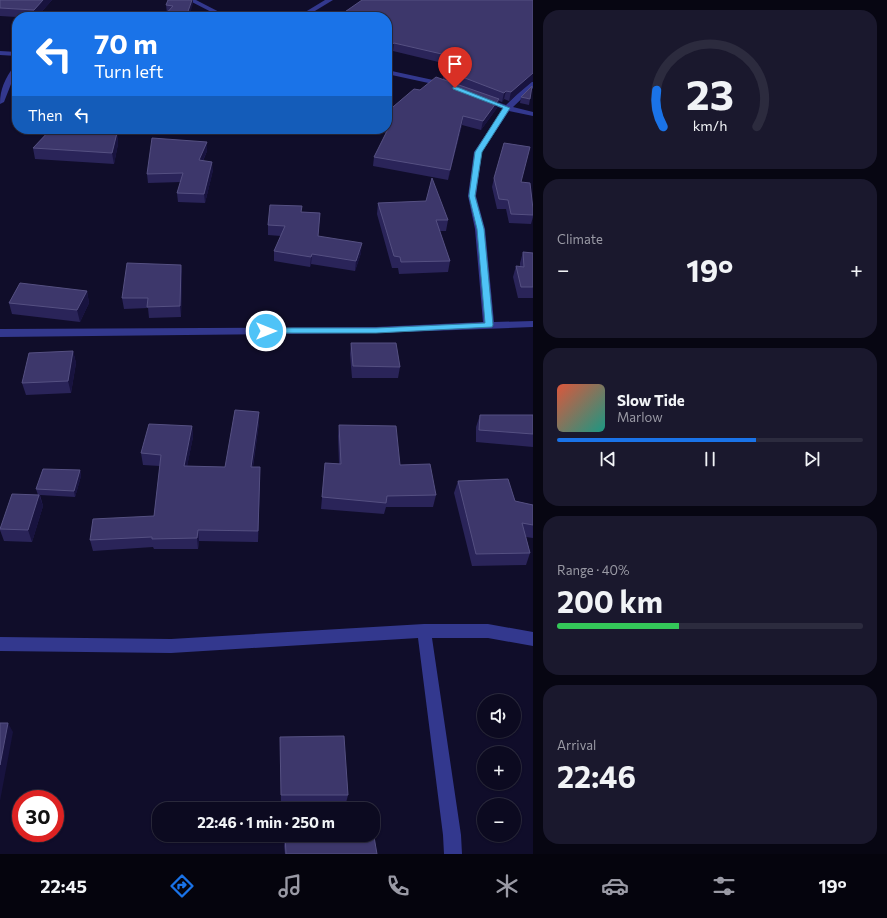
<!DOCTYPE html>
<html lang="en">
<head>
<meta charset="utf-8">
<style>
  body { margin:0; font-family:Commissioner,sans-serif; background:#1a182d; color:#f1f3f6; height:100vh; display:flex; flex-direction:column; font-size:15px; white-space:nowrap }
  * { box-sizing:border-box; margin:0 }
  p { font-size:13px; color:#9a9aa5 }
  .icon { flex:none; width:22px; height:22px; fill:none; stroke:currentColor; stroke-width:2; stroke-linecap:round; stroke-linejoin:round }
  .map { position:relative; flex:1; overflow:hidden }
  .sheet { display:flex; flex-direction:column; gap:10px; padding:10px; background:#070612; width:354px }
  .sheet>* { flex:none }
  .banner { position:absolute; left:12px; top:12px; width:380px; height:122px; border-radius:16px; box-shadow:0 1px 3px #0004,0 0 0 1px #2c2b3e; background:#1a73e8; color:#fff; overflow:hidden }
  .fabs { position:absolute; left:477px; top:694px; display:grid; gap:8px }
  .fabs a { display:grid; place-items:center; width:44px; height:44px; border-radius:50%; background:#0c0a20; box-shadow:0 1px 3px #0004,0 0 0 1px #2c2b3e; font-size:20px }
  .speed { position:absolute; left:12px; top:790px; display:flex; gap:8px; font-size:20px; font-weight:700; text-align:center }
  .speed>* { display:grid; place-content:center; width:52px; height:52px; border-radius:50%; background:#0c0a20; box-shadow:0 1px 3px #0004,0 0 0 1px #2c2b3e; line-height:1 }
  .speed .limit { border:6px solid #d22; background:#fff; color:#111 }
  .pin { position:absolute; display:grid; place-items:center; width:34px; height:34px; color:#fff; margin:-41px -17px; border-radius:50% 50% 50% 0; rotate:-45deg; box-shadow:0 0 4px #0007 }
  .pin .icon { rotate:45deg }
  .me { position:absolute; width:44px; margin:-22px; rotate:90deg; stroke-linejoin:round; filter:drop-shadow(0 0 3px #0008) }
  .turn { display:flex; align-items:center; gap:14px; height:84px; padding:0 16px; font-size:18px }
  .turn .icon { width:52px; height:52px; stroke-width:2.5 }
  .turn b { display:block; font-size:28px; line-height:34px }
  .then { display:flex; align-items:center; height:38px; padding:0 16px; background:#0003; gap:8px; font-size:15px }
  .big { font-size:30px; font-weight:700; line-height:1.1 }
  .sheet .widget { flex:1; display:flex; flex-direction:column; justify-content:center; gap:6px; min-width:0; padding:0 14px; border-radius:16px; background:#1a182d }
  .sheet .dial { align-items:center; gap:0 }
  .dial svg { height:104px; overflow:visible; fill:none; stroke:#2c2b3e; stroke-width:7; stroke-linecap:round; text-anchor:middle }
  .dial text { fill:#f1f3f6; stroke:none }
  .song { display:flex; align-items:center; gap:12px }
  .cover { width:48px; height:48px; border-radius:6px; background:linear-gradient(135deg,hsl(10 70% 55%),hsl(170 70% 35%)) }
  .played { height:4px; border-radius:2px; background:linear-gradient(90deg,#1a73e8 65%,#2c2b3e 65%) }
  .keys { display:flex; justify-content:space-around; direction:ltr }
  .heat { display:flex; justify-content:space-between; align-items:center; font-size:22px; direction:ltr }
  .charge { height:6px; border-radius:3px; background:linear-gradient(90deg,#34c759 40%,#2c2b3e 0) }
  .trip { position:absolute; left:152px; top:802px; width:228px; height:40px; border-radius:16px; background:#0c0a20; box-shadow:0 1px 3px #0004,0 0 0 1px #2c2b3e; font-weight:700; line-height:40px; text-align:center }
  .dock { display:flex; height:64px; justify-content:space-around; align-items:center; background:#05040d; color:#9a9aa5 }
  .dock .icon { width:28px; height:28px }
  .dock .current { color:#1a73e8 }
  .dock b { font-size:18px; color:#f1f3f6 }
  main { display:flex; flex:1; min-height:0 }
  .map>svg:first-child { display:block }
  .lines { fill:none; stroke-linecap:round; stroke-linejoin:round }
  .minor { fill:#33388e; fill-rule:evenodd }
  .wall { fill:#2a2459 }
  .shaded-wall { fill:#18133f }
  .building { fill:#3d376b; stroke:#555082 }
  .route { fill:#4fc3f7; stroke:#337fa1 }
</style>
</head>
<body>
<main>
<div class="map">
<svg width="533" height="854" viewBox="0 0 533 854">
  <rect width="100%" height="100%" fill="#100d2a"/>
  <g class="lines">
    <path class="minor" d="M188,0H196L229,17H221Z
      M325,0H333L305,17H297Z
      M0,51L17,52V56L0,55Z
      M14,66H17V73L13,79L4,102L0,104C0,89 5,79 14,66Z
      M387,70L447,83L451,85L447,87L387,74Z
      M530,82H533V88L513,107L533,112V116L509,111L482,152L476,196L485,229L494,322L533,321V327L376,333L0,337V329L376,327L483,322L475,229L468,196L474,152L503,109L479,99L483,97L506,105Z
      M424,624H488L533,632V646L488,638H432L461,835L462,854H444L443,835L418,638L171,653L0,651V637L171,639Z"/>
  </g>
  <path class="wall" d="M0,0H52L37,17H17L0,16Z
    M362,0L533,81L509,101L504,99L502,102L499,101L497,108L481,130L462,125L448,180L373,166L374,157L386,133L375,130V129H387V112L420,90L443,79L444,70L451,65L393,51L387,56V17H339Z
    M193,4L167,13L166,5Z
    M521,97L530,99L529,105L520,103Z
    M51,129H97V132L117,133L118,144L114,164L35,159L33,148Z
    M207,142V151L203,161L213,170L205,203L178,202L177,193L181,182L148,183L147,174Z
    M494,178L521,182L533,209V217L531,224L509,223L506,209H497L492,187Z
    M378,203L448,220L446,231H440L450,261L448,272L399,274L398,268H392L377,214Z
    M301,212L320,213L318,236L361,253L355,271L311,264L310,267L274,261V251L281,236L268,235V225Z
    M523,252L533,253V298H518L513,277L516,266L520,267V263Z
    M181,265L182,275L181,317L149,318L148,308L124,309L122,298Z
    M87,291L89,303L80,322L12,314L9,303Z
    M351,343L400,367L398,378H352L350,354Z
    M73,351L76,363L71,393L26,395L22,383Z
    M480,415H533V447L476,442V427Z
    M259,423L253,467L260,479L258,542L199,541L198,549H154L153,547L93,551L90,540L154,516L160,466L143,465L141,453L192,426L193,437L187,466L225,467Z
    M339,425L400,465L436,495L433,507H386L384,514L321,509L325,463L339,464L338,436Z
    M80,470L81,476L75,497L40,495L43,506L32,542L4,541L0,530V528L38,495L36,489Z
    M458,481L515,501L533,505V538L526,537L530,553L526,565L472,566L454,493Z
    M280,737L348,795L346,803L281,804Z
    M285,835L377,854H285L284,846Z"/>
  <path class="shaded-wall" d="M43,0H52L37,17H35L34,10Z
    M192,0H193V4L189,17H186Z
    M394,43L393,51L387,56V48Z
    M533,73V81L509,101L511,92Z
    M506,91L504,99L502,102L504,93Z
    M499,99L497,108L481,130L483,121Z
    M463,116L462,125L448,180L450,170Z
    M117,133L118,144L114,164L112,153Z
    M207,142V151L199,169V160Z
    M212,162L213,170L205,203L204,194Z
    M362,243L361,253L355,271L356,261Z
    M312,254L311,264L310,267L311,257Z
    M181,265L182,275L181,317L180,306Z
    M87,291L89,303L80,322L77,310Z
    M73,351L76,363L71,393L68,381Z
    M259,412V423L251,478V467Z
    M192,426L193,437L185,477L184,466Z
    M260,467V479L258,542V531Z
    M80,470L81,476L75,497L74,491Z
    M39,495L43,506L32,542L28,530Z
    M198,530L199,541L198,549L197,538Z
    M8,723L13,732L0,801V765Z"/>
  <path class="building" d="M0,0H43L34,10L0,8Z
    M168,0H192L186,17H163L173,6L166,5Z
    M362,0H533V73L511,92L506,91L504,93L444,70L459,58L394,43L387,48V17L339,16Z
    M436,77L499,99L483,121L463,116L450,170L374,157L390,125L387,124V112L414,89L420,90Z
    M532,86L530,99L521,97Z
    M51,129H95V132L117,133L112,153L33,148Z
    M152,138L207,142L199,160L212,162L204,194L177,193L183,173L147,174Z
    M504,143L530,147L521,182L530,183L533,209V215L511,214L508,200L499,199L494,178Z
    M432,178L448,220H436L450,261L401,262L400,257L394,256L378,203L426,201Z
    M270,205L302,206L301,212L320,213L318,236L362,243L356,261L312,254L311,257L274,251L285,226L268,225Z
    M523,252L533,253V287H521L516,266L524,267Z
    M127,263L181,265L180,306L147,307L148,298H122Z
    M20,283L87,291L77,310L9,303Z
    M351,343H396L400,367L353,366Z
    M73,351L68,381L22,383L29,353Z
    M235,410L259,412L251,467H260L258,531L198,530L197,538L152,539V537L90,540L93,519L154,516L161,455L141,453L149,424L192,426L184,466L225,467Z
    M480,415H533V434L479,430Z
    M339,425L396,426L400,465L430,464L436,495L387,496L386,503L322,497L325,463L341,464Z
    M43,469L80,470L74,491L36,489Z
    M508,479L515,501L533,505V525L522,523L530,553L476,554L458,481Z
    M12,494L39,495L28,530L0,529Z
    M0,723H8L0,765Z
    M344,736L348,795H281L280,737Z
    M373,831L377,854H286L285,835H373Z"/>
  <path class="route" d="M453,87H457L510,108L482,152L475,196L484,229L493,325L492,327L376,333H263V329L266,328H376L485,323L477,229L469,196L475,152L503,108L453,89Z"/>
</svg>
<div class="fabs">
<a><svg class="icon" aria-label="sound" viewBox="0 0 24 24"><path d="M4 9h4l5-4v14l-5-4H4zM17 9q2 3 0 6"/></svg></a>
<a>+</a>
<a>−</a>
</div>
<div class="speed"><div class="limit">30</div></div>
<div class="pin" style="left:455px;top:88px;background:#d93025"><svg class="icon" aria-label="arrive" viewBox="0 0 24 24"><path d="M6 21V4h12l-3 4 3 4H6"/></svg></div>
<svg class="me" style="left:266px;top:331px" viewBox="-20 -20 40 40"><circle r="17" fill="#4fc3f7" stroke="#fff" stroke-width="3"/><path d="M0-11L8 9 0 5-8 9z" fill="#fff"/></svg>
<div class="trip">22:46 · 1 min · 250 m</div>
<div class="banner">
<div class="turn"><svg class="icon" aria-label="left" viewBox="0 0 24 24"><path d="M17 20v-9H6M10 6l-5 5 5 5"/></svg><div><b>70 m</b>Turn left</div></div>
<div class="then">Then<svg class="icon" aria-label="left" viewBox="0 0 24 24"><path d="M17 20v-9H6M10 6l-5 5 5 5"/></svg></div>
</div>
</div>
<section class="sheet">
<div class="widget dial"><svg viewBox="0 0 100 80">
<path d="M14 69A42 42 0 1 1 86 69"/>
<path d="M14 69A42 42 0 0 1 9 41" stroke="#1a73e8"/>
<text x="50" y="56" font-size="32" font-weight="700">23</text>
<text x="50" y="72" font-size="11">km/h</text>
</svg></div>
<div class="widget"><p>Climate</p>
<div class="heat"><a>−</a><b class="big">19°</b><a>+</a></div>
</div>
<div class="widget">
<div class="song"><i class="cover"></i><div><b>Slow Tide</b><p>Marlow</p></div></div>
<div class="played"></div>
<div class="keys"><svg class="icon" aria-label="previous" viewBox="0 0 24 24"><path d="M18 5L8 12l10 7zM5 5v14"/></svg><svg class="icon" aria-label="pause" viewBox="0 0 24 24"><path d="M8 5v14M16 5v14"/></svg><svg class="icon" aria-label="next" viewBox="0 0 24 24"><path d="M6 5l10 7-10 7zM19 5v14"/></svg></div>
</div>
<div class="widget"><p>Range · 40%</p><b class="big">200 km</b><div class="charge"></div></div>
<div class="widget"><p>Arrival</p><b class="big">22:46</b></div>
</section>
</main>
<nav class="dock">
<b>22:45</b>
<svg class="icon current" aria-label="directions" viewBox="0 0 24 24"><path d="M12 3l9 9-9 9-9-9zM9 14v-3h6M13 9l2 2-2 2"/></svg>
<svg class="icon" aria-label="music" viewBox="0 0 24 24"><path d="M9 18V5l10-2v13"/><circle cx="6" cy="18" r="3"/><circle cx="16" cy="16" r="3"/></svg>
<svg class="icon" aria-label="phone" viewBox="0 0 24 24"><path d="M5 4h4l2 5-3 2q2 4 5 5l2-3 5 2v4C11 20 4 13 5 4z"/></svg>
<svg class="icon" aria-label="climate" viewBox="0 0 24 24"><path d="M12 3v18M4 7l16 10M4 17L20 7"/></svg>
<svg class="icon" aria-label="car" viewBox="0 0 24 24"><path d="M5 17H2v-5l4-1 3-4h7l3 4 3 1v5h-3M9 17h6M6 11h13"/><circle cx="7" cy="17" r="2"/><circle cx="17" cy="17" r="2"/></svg>
<svg class="icon" aria-label="filters" viewBox="0 0 24 24"><path d="M4 7h16M4 17h16"/><circle cx="9" cy="7" r="2"/><circle cx="15" cy="17" r="2"/></svg>
<b>19°</b>
</nav>
</body>
</html>
